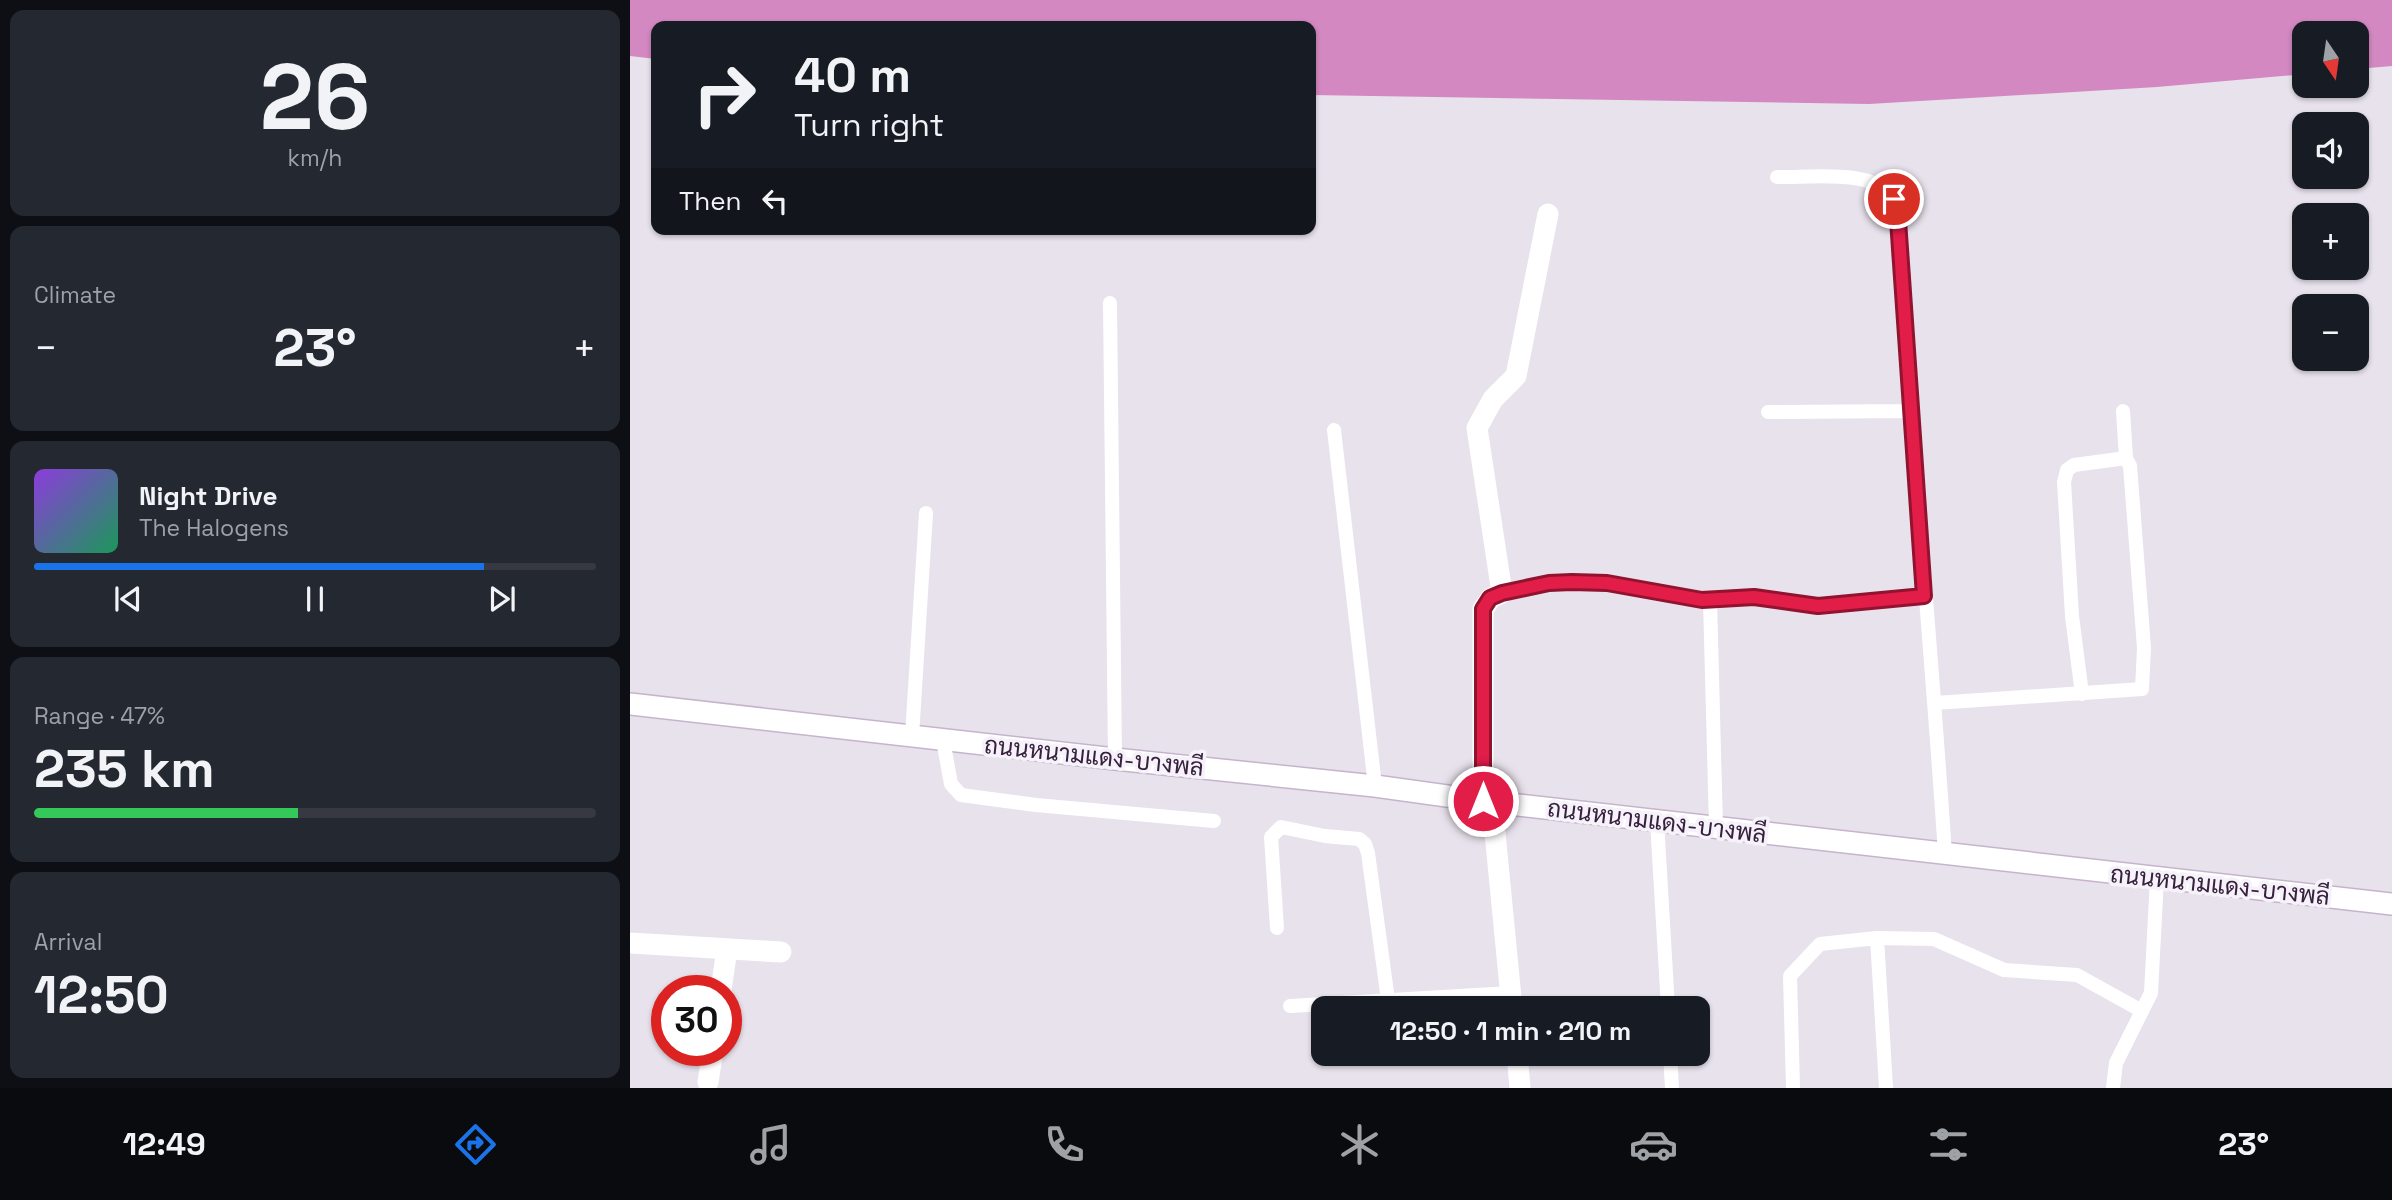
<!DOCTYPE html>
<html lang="en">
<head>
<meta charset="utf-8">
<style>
  body { margin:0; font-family:"Space Grotesk",Sarabun,sans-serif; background:#242831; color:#f1f3f6; height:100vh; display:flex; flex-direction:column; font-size:26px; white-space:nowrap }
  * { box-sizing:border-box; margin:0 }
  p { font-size:23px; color:#9ea1a6 }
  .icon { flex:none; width:38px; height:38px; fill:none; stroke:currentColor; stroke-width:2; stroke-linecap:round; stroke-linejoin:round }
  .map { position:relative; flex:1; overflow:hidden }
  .details { display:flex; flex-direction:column; gap:10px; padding:10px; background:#0d0f14; width:630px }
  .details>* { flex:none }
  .banner { position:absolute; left:21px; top:21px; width:665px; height:214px; border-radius:14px; box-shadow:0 2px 5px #0004; background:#171b24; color:#f1f3f6; overflow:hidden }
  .needle { width:46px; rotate:167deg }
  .buttons { position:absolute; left:1662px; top:21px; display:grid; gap:14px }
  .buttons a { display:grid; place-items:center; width:77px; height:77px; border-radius:14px; background:#171b24; box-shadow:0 2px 5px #0004; font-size:35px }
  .speed { position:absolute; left:21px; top:975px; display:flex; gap:14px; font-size:35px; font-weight:700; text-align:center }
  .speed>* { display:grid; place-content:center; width:91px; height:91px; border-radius:50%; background:#171b24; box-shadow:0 2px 5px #0004; line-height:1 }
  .speed .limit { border:10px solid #d22; background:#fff; color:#111 }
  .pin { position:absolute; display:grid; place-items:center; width:60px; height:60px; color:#fff; margin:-30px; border:4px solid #fff; border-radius:50%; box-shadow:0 2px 7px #0007 }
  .me { position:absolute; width:77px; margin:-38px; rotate:0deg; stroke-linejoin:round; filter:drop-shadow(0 0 5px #0008) }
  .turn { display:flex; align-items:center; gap:24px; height:147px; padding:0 28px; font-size:32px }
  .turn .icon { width:91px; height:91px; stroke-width:2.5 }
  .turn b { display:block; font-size:49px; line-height:60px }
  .then { display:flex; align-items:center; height:66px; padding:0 28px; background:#0003; gap:14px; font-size:26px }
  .big { font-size:52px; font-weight:700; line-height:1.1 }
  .details .tile { flex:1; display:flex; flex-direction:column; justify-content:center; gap:10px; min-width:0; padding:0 24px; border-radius:14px; background:#242831 }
  .details .dial { align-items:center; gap:0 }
  .dial b { font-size:91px; line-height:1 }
  .song { display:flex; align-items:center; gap:21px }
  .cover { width:84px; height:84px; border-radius:10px; background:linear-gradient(135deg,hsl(270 70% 55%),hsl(150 70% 35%)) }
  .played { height:7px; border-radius:4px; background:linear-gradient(90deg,#1a73e8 80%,#363941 80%) }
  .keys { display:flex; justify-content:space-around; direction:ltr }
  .heat { display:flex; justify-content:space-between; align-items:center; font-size:38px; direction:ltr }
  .charge { height:10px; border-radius:5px; background:linear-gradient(90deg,#34c759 47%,#363941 0) }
  .trip { position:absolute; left:681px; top:996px; width:399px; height:70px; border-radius:14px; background:#171b24; box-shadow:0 2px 5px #0004; font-weight:700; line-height:70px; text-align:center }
  .menu { display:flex; height:112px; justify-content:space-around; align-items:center; background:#090b0e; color:#9ea1a6 }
  .menu .icon { width:49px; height:49px }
  .menu .active { color:#1a73e8 }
  .menu b { font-size:32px; color:#f1f3f6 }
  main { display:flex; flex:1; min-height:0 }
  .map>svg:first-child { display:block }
  .water { fill:#d388c2 }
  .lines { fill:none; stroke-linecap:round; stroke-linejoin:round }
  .secondary-casing { stroke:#c6b4cd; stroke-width:24 }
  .lane { stroke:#fff; stroke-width:14 }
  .street { stroke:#fff; stroke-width:21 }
  .secondary { stroke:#fff; stroke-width:21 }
  .route-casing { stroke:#92132f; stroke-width:18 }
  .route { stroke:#e11d48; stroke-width:12 }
  .labels { text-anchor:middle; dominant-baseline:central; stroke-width:7; stroke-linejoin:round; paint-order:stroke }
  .street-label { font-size:24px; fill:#38213e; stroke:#f6f2f9 }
</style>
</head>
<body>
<main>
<section class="details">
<div class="tile dial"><b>26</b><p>km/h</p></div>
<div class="tile"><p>Climate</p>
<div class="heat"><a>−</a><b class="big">23°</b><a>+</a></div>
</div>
<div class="tile">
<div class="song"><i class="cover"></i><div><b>Night Drive</b><p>The Halogens</p></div></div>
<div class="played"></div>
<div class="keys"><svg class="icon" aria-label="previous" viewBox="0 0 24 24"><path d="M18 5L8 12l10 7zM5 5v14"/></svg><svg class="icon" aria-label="pause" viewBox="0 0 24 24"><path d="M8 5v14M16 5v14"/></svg><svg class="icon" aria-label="next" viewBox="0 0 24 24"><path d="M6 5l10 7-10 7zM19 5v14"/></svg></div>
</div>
<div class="tile"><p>Range · 47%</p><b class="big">235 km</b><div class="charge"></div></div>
<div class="tile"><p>Arrival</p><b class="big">12:50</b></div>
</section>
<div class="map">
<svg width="1762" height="1088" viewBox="0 0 1762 1088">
  <rect width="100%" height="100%" fill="#e8e2ec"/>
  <path class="water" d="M0,0H1762V66L1727,69V33H1675V74L1527,87L1239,104L681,95V26H26V59L0,56Z"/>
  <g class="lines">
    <g class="secondary-casing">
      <path id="secondary" d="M0,704L485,759L745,786L853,801L1762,904"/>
    </g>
    <path class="lane" d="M1147,177C1177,178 1246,168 1263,198C1266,204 1266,214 1268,220C1281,432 1301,642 1315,854
      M480,303L485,759
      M1138,412L1279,411
      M704,430L745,786
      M872,593L919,583H977L1072,600L1124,597L1188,606L1294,596
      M1080,600L1086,827
      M1452,694L1442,616L1434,482L1437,470L1444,465L1496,458
      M1305,703L1512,689L1514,648L1500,466L1496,458L1493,411
      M282,736L296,513
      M313,740L321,784L331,795L406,805L584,821
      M1027,821L1038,1008
      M647,928L641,837L651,827L695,836L729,839L735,844L738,853L758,1000
      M1247,938L1256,1088
      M660,1006L881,993
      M1040,1054L1042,1088
      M1163,1088L1160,976L1190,944L1247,938L1304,939L1374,970L1447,975L1512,1011
      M1483,1088L1486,1063L1521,993L1527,878"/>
    <path class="street" d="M853,801V609L861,598L872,593L847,428L863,399L886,376L918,214
      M862,802L882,1008
      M0,943L151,952
      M91,990L97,949
      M887,1054L890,1088
      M78,1082L83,1050"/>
    <use href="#secondary" class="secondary"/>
  </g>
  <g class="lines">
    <g class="route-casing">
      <path id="route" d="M853,801V609L860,598L872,593L919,583L942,582L977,583L1072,600L1124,597L1188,606L1294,596L1268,220L1264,199"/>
    </g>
    <use href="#route" class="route"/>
  </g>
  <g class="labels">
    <g class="street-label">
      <text transform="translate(464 756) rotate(6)">ถนนหนามแดง-บางพลี</text>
      <text transform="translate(1027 821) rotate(7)">ถนนหนามแดง-บางพลี</text>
      <text transform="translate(1590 885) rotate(6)">ถนนหนามแดง-บางพลี</text>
    </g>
  </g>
</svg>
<div class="buttons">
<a><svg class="needle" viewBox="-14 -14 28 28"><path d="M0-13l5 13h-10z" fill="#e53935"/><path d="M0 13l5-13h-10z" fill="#9ea1a6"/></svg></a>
<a><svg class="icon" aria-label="sound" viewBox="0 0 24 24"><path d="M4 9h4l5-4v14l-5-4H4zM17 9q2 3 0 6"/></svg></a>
<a>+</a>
<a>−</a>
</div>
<div class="speed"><div class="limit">30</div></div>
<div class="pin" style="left:1264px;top:199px;background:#d93025"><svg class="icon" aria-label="arrive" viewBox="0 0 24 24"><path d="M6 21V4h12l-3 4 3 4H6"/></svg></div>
<svg class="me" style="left:853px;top:801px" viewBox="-20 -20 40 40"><circle r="17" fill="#e11d48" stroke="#fff" stroke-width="3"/><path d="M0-11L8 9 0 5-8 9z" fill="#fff"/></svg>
<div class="trip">12:50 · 1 min · 210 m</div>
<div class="banner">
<div class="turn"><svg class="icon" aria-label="right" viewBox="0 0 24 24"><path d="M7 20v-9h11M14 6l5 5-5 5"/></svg><div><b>40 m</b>Turn right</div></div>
<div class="then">Then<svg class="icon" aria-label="left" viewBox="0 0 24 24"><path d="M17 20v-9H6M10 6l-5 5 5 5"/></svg></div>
</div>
</div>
</main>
<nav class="menu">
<b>12:49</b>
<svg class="icon active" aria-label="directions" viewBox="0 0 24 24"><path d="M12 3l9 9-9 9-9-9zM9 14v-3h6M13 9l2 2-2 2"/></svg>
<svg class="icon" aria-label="music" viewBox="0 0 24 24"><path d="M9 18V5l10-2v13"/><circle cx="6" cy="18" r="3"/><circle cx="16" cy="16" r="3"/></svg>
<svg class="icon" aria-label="phone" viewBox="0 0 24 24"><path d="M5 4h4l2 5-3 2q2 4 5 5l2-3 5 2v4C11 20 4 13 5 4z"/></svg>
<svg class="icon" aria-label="climate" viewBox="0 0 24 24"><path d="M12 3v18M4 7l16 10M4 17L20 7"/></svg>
<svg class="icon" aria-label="car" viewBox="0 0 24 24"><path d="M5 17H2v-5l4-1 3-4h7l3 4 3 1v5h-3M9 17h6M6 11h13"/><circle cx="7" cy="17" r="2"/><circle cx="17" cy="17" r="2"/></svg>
<svg class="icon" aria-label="filters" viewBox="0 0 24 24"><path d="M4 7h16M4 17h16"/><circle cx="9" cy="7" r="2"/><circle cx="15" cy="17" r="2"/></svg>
<b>23°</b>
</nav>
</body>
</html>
